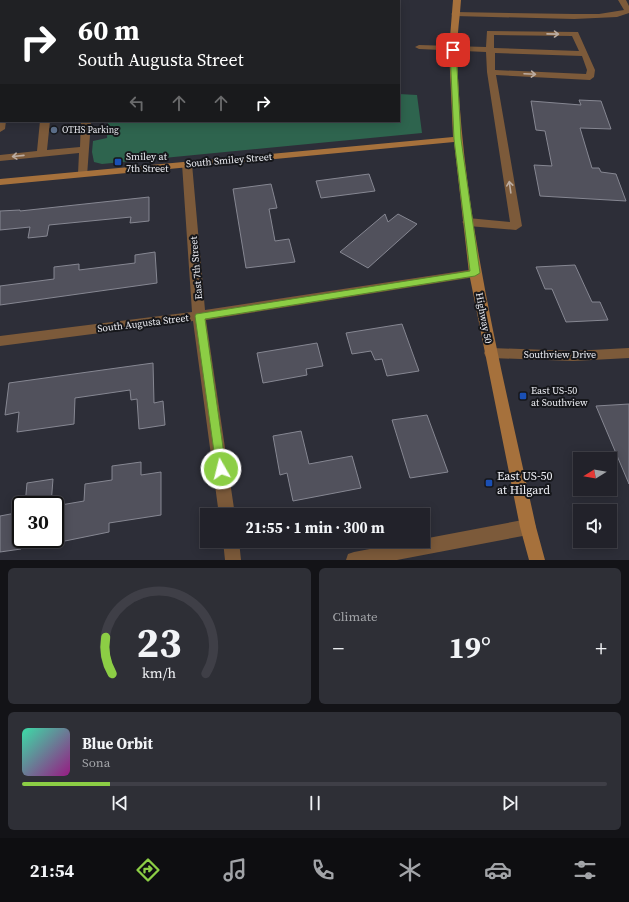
<!DOCTYPE html>
<html lang="en">
<head>
<meta charset="utf-8">
<style>
  body { margin:0; font-family:"Source Serif 4",serif; background:#2e2f36; color:#f1f3f6; height:100vh; display:flex; flex-direction:column; font-size:15px; white-space:nowrap }
  * { box-sizing:border-box; margin:0 }
  p { font-size:13px; color:#a2a4a8 }
  .icon { flex:none; width:22px; height:22px; fill:none; stroke:currentColor; stroke-width:2; stroke-linecap:round; stroke-linejoin:round }
  .map { position:relative; height:560px; overflow:hidden }
  .side { display:flex; flex-direction:column; gap:8px; padding:8px; background:#131317; flex:1 }
  .side>* { flex:none }
  .top-card { position:absolute; left:0px; top:0px; width:400px; height:122px; box-shadow:0 2px 10px #0003,0 0 0 1px #3f3f47; background:#202124; color:#fff; overflow:hidden }
  .needle { width:26px; rotate:259deg }
  .tools { position:absolute; left:573px; top:452px; display:grid; gap:8px }
  .tools a { display:grid; place-items:center; width:44px; height:44px; border-radius:0px; background:#22222a; box-shadow:0 2px 10px #0003,0 0 0 1px #3f3f47; font-size:20px }
  .speed { position:absolute; left:12px; top:496px; display:flex; gap:8px; font-size:20px; font-weight:700; text-align:center }
  .speed>* { display:grid; place-content:center; width:52px; height:52px; border-radius:50%; background:#22222a; box-shadow:0 2px 10px #0003,0 0 0 1px #3f3f47; line-height:1 }
  .speed .limit { border:2px solid #111; border-radius:6px; background:#fff; color:#111 }
  .pin { position:absolute; display:grid; place-items:center; width:34px; height:34px; color:#fff; margin:-17px; border-radius:8px; box-shadow:0 2px 6px #0006 }
  .me { position:absolute; width:44px; margin:-22px; rotate:352deg; stroke-linejoin:round; filter:drop-shadow(0 0 3px #0008) }
  .turn { display:flex; align-items:center; gap:14px; height:84px; padding:0 12px; font-size:18px }
  .turn .icon { width:52px; height:52px; stroke-width:2.5 }
  .turn b { display:block; font-size:28px; line-height:34px }
  .lanes { display:flex; align-items:center; height:38px; padding:0 12px; background:#0003; justify-content:center; gap:20px; direction:ltr }
  .lanes .off { opacity:.35 }
  .big { font-size:30px; font-weight:700; line-height:1.1 }
  .side .widget { flex:1; display:flex; flex-direction:column; justify-content:center; gap:6px; min-width:0; padding:0 14px; border-radius:6px; background:#2e2f36 }
  .side .dial { align-items:center; gap:0 }
  .dial svg { height:104px; overflow:visible; fill:none; stroke:#3f3f47; stroke-width:7; stroke-linecap:round; text-anchor:middle }
  .dial text { fill:#f1f3f6; stroke:none }
  .song { display:flex; align-items:center; gap:12px }
  .cover { width:48px; height:48px; border-radius:6px; background:linear-gradient(135deg,hsl(160 70% 55%),hsl(310 70% 35%)) }
  .played { height:4px; border-radius:2px; background:linear-gradient(90deg,#8cce45 15%,#3f3f47 15%) }
  .keys { display:flex; justify-content:space-around; direction:ltr }
  .heat { display:flex; justify-content:space-between; align-items:center; font-size:22px; direction:ltr }
  .side .tiles { flex:1; display:grid; gap:8px; grid-template-columns:1fr 1fr }
  .widget:last-child { grid-column:span 2 }
  .trip { position:absolute; left:200px; top:508px; width:230px; height:40px; border-radius:0px; background:#22222a; box-shadow:0 2px 10px #0003,0 0 0 1px #3f3f47; font-weight:700; line-height:40px; text-align:center }
  .tabs { display:flex; height:64px; justify-content:space-around; align-items:center; background:#0e0e11; color:#a2a4a8 }
  .tabs .icon { width:28px; height:28px }
  .tabs .selected { color:#8cce45 }
  .tabs b { font-size:18px; color:#f1f3f6 }
  .map>svg:first-child { display:block }
  .green { fill:#2e644e }
  .building { fill:#51515c; stroke:#868792 }
  .lines { fill:none; stroke-linecap:round; stroke-linejoin:round }
  .lane { fill:#7c5a3a; fill-rule:evenodd }
  .street { fill:#7c5a3a; fill-rule:evenodd }
  .secondary { fill:#a6713c; fill-rule:evenodd }
  .oneway { stroke:#bbaca1 }
  .route { fill:#8cce45; stroke:#5b862d }
  .service-dot { fill:#5c6f8a; stroke:#16171b; stroke-width:1.5 }
  .transit-dot { fill:#1a4fb4; stroke:#16171b; stroke-width:1.5 }
  .labels { text-anchor:middle; dominant-baseline:central; stroke-width:4; stroke-linejoin:round; paint-order:stroke }
  .far-poi-label { font-size:9px; fill:#eeeff5; stroke:#16171b; text-anchor:start }
  .poi-label { font-size:10px; fill:#eeeff5; stroke:#16171b; text-anchor:start }
  .street-label { font-size:10px; fill:#eeeff5; stroke:#16171b }
  .near-poi-label { font-size:12px; fill:#eeeff5; stroke:#16171b; text-anchor:start }
</style>
</head>
<body>
<div class="map">
<svg width="629" height="560" viewBox="0 0 629 560">
  <rect width="100%" height="100%" fill="#2d2e38"/>
  <path class="green" d="M399,94L417,95L422,133L102,164L94,162L92,152L93,141L107,138L108,121H399Z"/>
  <path class="building" d="M579,100L601,101L611,129L580,128L592,168H599L601,172L616,174L626,201L540,196L534,165L552,166L545,131L536,130L531,101L581,105Z
    M369,174L375,191L321,198L316,181Z
    M271,184L277,208L269,209L275,241L289,239L295,262L246,268L233,189Z
    M149,197V221L130,223L131,217L49,225L47,236L28,238L30,227L0,230V211L20,210V211Z
    M385,214L388,222L398,214L417,224L368,268L340,252Z
    M155,252L157,283L0,305V286L54,279V267L79,264V270L135,263V255Z
    M575,265L592,302H600L608,320L566,322L552,289H545L536,267Z
    M402,324L419,371L387,376L382,359L375,360L371,351L352,354L346,333Z
    M317,343L323,366L306,369L307,375L263,383L257,353Z
    M153,363L154,403L163,401L165,425L139,429L137,399L131,400L130,390L75,398L74,424L17,432L19,412L5,415L9,383Z
    M629,404V484L596,406Z
    M427,415L448,472L410,478L392,420Z
    M301,431L309,464L352,456L361,488L293,501L287,473L280,475L273,436Z
    M141,462V475L161,472V515L109,523V532L55,543V506L84,501L85,484L112,480V466Z
    M53,479L51,505H25L27,483Z
    M21,512V549L0,552V516Z"/>
  <g class="lines">
    <path class="lane" d="M127,0H135V1H127Z
      M618,0H626L629,6V13L617,17L574,19L455,16L451,14L455,12L574,14H599L624,10Z
      M487,31L578,32L595,70L594,77L590,80L496,75L522,226L516,230L468,226L462,222L468,218L510,222L487,72L486,52L419,49L415,47L419,45L486,47ZM494,35L572,36L579,51L494,48ZM495,53L582,56L587,70L586,74L495,70Z
      M0,118L1,121H6L5,129L0,132Z
      M40,121H50L47,150L80,147L81,121H91L87,176H79L78,174L79,153L0,161V155L37,151Z"/>
    <path class="street" d="M187,161L192,164L205,310L475,269L479,270L481,273L479,276L475,277L206,320L235,515H219L193,321L0,346V336L192,312L182,164Z
      M491,348L573,351L629,348V358L573,361L491,358L486,357L484,353L486,349Z
      M528,519L534,522L536,527L534,532L528,535L397,560H346L348,554L354,552L412,541H423V539Z
      M223,541H239L241,560H225Z"/>
    <path class="secondary" d="M453,0H461C460,17 457,34 457,51C461,213 502,370 536,527L545,560H529L520,527L469,273L454,142L0,185V179L453,137L449,50Z"/>
  </g>
  <defs><path id="oneway-shaft" d="M-6 0H5M1.5-3L5.5 0L1.5 3" fill="none" stroke-width="1.6" stroke-linecap="round" stroke-linejoin="round"/></defs>
  <g class="oneway">
    <use href="#oneway-shaft" transform="translate(553 34) rotate(1)"/>
    <use href="#oneway-shaft" transform="translate(530 74) rotate(3)"/>
    <use href="#oneway-shaft" transform="translate(18 156) rotate(174)"/>
    <use href="#oneway-shaft" transform="translate(510 187) rotate(-98)"/>
  </g>
  <path class="route" d="M453,48L456,50L461,139L480,273L475,276L205,319L226,469L225,473L221,474L217,473L195,316L196,314L470,271L454,139L450,50Z"/>
  <circle class="service-dot" cx="54" cy="130" r="4"/>
  <g class="transit-dot">
    <rect x="114" y="158" width="8" height="8" rx="2"/>
    <rect x="519" y="392" width="8" height="8" rx="2"/>
    <rect x="485" y="479" width="8" height="8" rx="2"/>
  </g>
  <g class="labels">
    <g class="far-poi-label">
      <text x="62" y="130">OTHS Parking</text>
    </g>
    <g class="poi-label">
      <text x="126" y="156">Smiley at<tspan x="126" dy="12">7th Street</tspan></text>
      <text x="531" y="390">East US-50<tspan x="531" dy="12">at Southview</tspan></text>
    </g>
    <g class="street-label">
      <text transform="translate(229 160) rotate(-5)">South Smiley Street</text>
      <text transform="translate(196 268) rotate(-95)">East 7th Street</text>
      <text transform="translate(484 318) rotate(79)">Highway 50</text>
      <text transform="translate(143 323) rotate(-7)">South Augusta Street</text>
      <text x="560" y="354">Southview Drive</text>
    </g>
    <g class="near-poi-label">
      <text x="497" y="476">East US-50<tspan x="497" dy="14">at Hilgard</tspan></text>
    </g>
  </g>
</svg>
<div class="tools">
<a><svg class="needle" viewBox="-14 -14 28 28"><path d="M0-13l5 13h-10z" fill="#e53935"/><path d="M0 13l5-13h-10z" fill="#a2a4a8"/></svg></a>
<a><svg class="icon" aria-label="sound" viewBox="0 0 24 24"><path d="M4 9h4l5-4v14l-5-4H4zM17 9q2 3 0 6"/></svg></a>
</div>
<div class="speed"><div class="limit">30</div></div>
<div class="pin" style="left:453px;top:50px;background:#d93025"><svg class="icon" aria-label="arrive" viewBox="0 0 24 24"><path d="M6 21V4h12l-3 4 3 4H6"/></svg></div>
<svg class="me" style="left:221px;top:469px" viewBox="-20 -20 40 40"><circle r="17" fill="#8cce45" stroke="#fff" stroke-width="3"/><path d="M0-11L8 9 0 5-8 9z" fill="#fff"/></svg>
<div class="trip">21:55 · 1 min · 300 m</div>
<div class="top-card">
<div class="turn"><svg class="icon" aria-label="right" viewBox="0 0 24 24"><path d="M7 20v-9h11M14 6l5 5-5 5"/></svg><div><b>60 m</b>South Augusta Street</div></div>
<div class="lanes"><svg class="icon off" aria-label="left" viewBox="0 0 24 24"><path d="M17 20v-9H6M10 6l-5 5 5 5"/></svg><svg class="icon off" aria-label="ahead" viewBox="0 0 24 24"><path d="M12 20V5M6 11l6-6 6 6"/></svg><svg class="icon off" aria-label="ahead" viewBox="0 0 24 24"><path d="M12 20V5M6 11l6-6 6 6"/></svg><svg class="icon" aria-label="right" viewBox="0 0 24 24"><path d="M7 20v-9h11M14 6l5 5-5 5"/></svg></div>
</div>
</div>
<section class="side">
<div class="tiles">
<div class="widget dial"><svg viewBox="0 0 100 80">
<path d="M14 69A42 42 0 1 1 86 69"/>
<path d="M14 69A42 42 0 0 1 9 41" stroke="#8cce45"/>
<text x="50" y="56" font-size="32" font-weight="700">23</text>
<text x="50" y="72" font-size="11">km/h</text>
</svg></div>
<div class="widget"><p>Climate</p>
<div class="heat"><a>−</a><b class="big">19°</b><a>+</a></div>
</div>
<div class="widget">
<div class="song"><i class="cover"></i><div><b>Blue Orbit</b><p>Sona</p></div></div>
<div class="played"></div>
<div class="keys"><svg class="icon" aria-label="previous" viewBox="0 0 24 24"><path d="M18 5L8 12l10 7zM5 5v14"/></svg><svg class="icon" aria-label="pause" viewBox="0 0 24 24"><path d="M8 5v14M16 5v14"/></svg><svg class="icon" aria-label="next" viewBox="0 0 24 24"><path d="M6 5l10 7-10 7zM19 5v14"/></svg></div>
</div>
</div>
</section>
<nav class="tabs">
<b>21:54</b>
<svg class="icon selected" aria-label="directions" viewBox="0 0 24 24"><path d="M12 3l9 9-9 9-9-9zM9 14v-3h6M13 9l2 2-2 2"/></svg>
<svg class="icon" aria-label="music" viewBox="0 0 24 24"><path d="M9 18V5l10-2v13"/><circle cx="6" cy="18" r="3"/><circle cx="16" cy="16" r="3"/></svg>
<svg class="icon" aria-label="phone" viewBox="0 0 24 24"><path d="M5 4h4l2 5-3 2q2 4 5 5l2-3 5 2v4C11 20 4 13 5 4z"/></svg>
<svg class="icon" aria-label="climate" viewBox="0 0 24 24"><path d="M12 3v18M4 7l16 10M4 17L20 7"/></svg>
<svg class="icon" aria-label="car" viewBox="0 0 24 24"><path d="M5 17H2v-5l4-1 3-4h7l3 4 3 1v5h-3M9 17h6M6 11h13"/><circle cx="7" cy="17" r="2"/><circle cx="17" cy="17" r="2"/></svg>
<svg class="icon" aria-label="filters" viewBox="0 0 24 24"><path d="M4 7h16M4 17h16"/><circle cx="9" cy="7" r="2"/><circle cx="15" cy="17" r="2"/></svg>
</nav>
</body>
</html>
